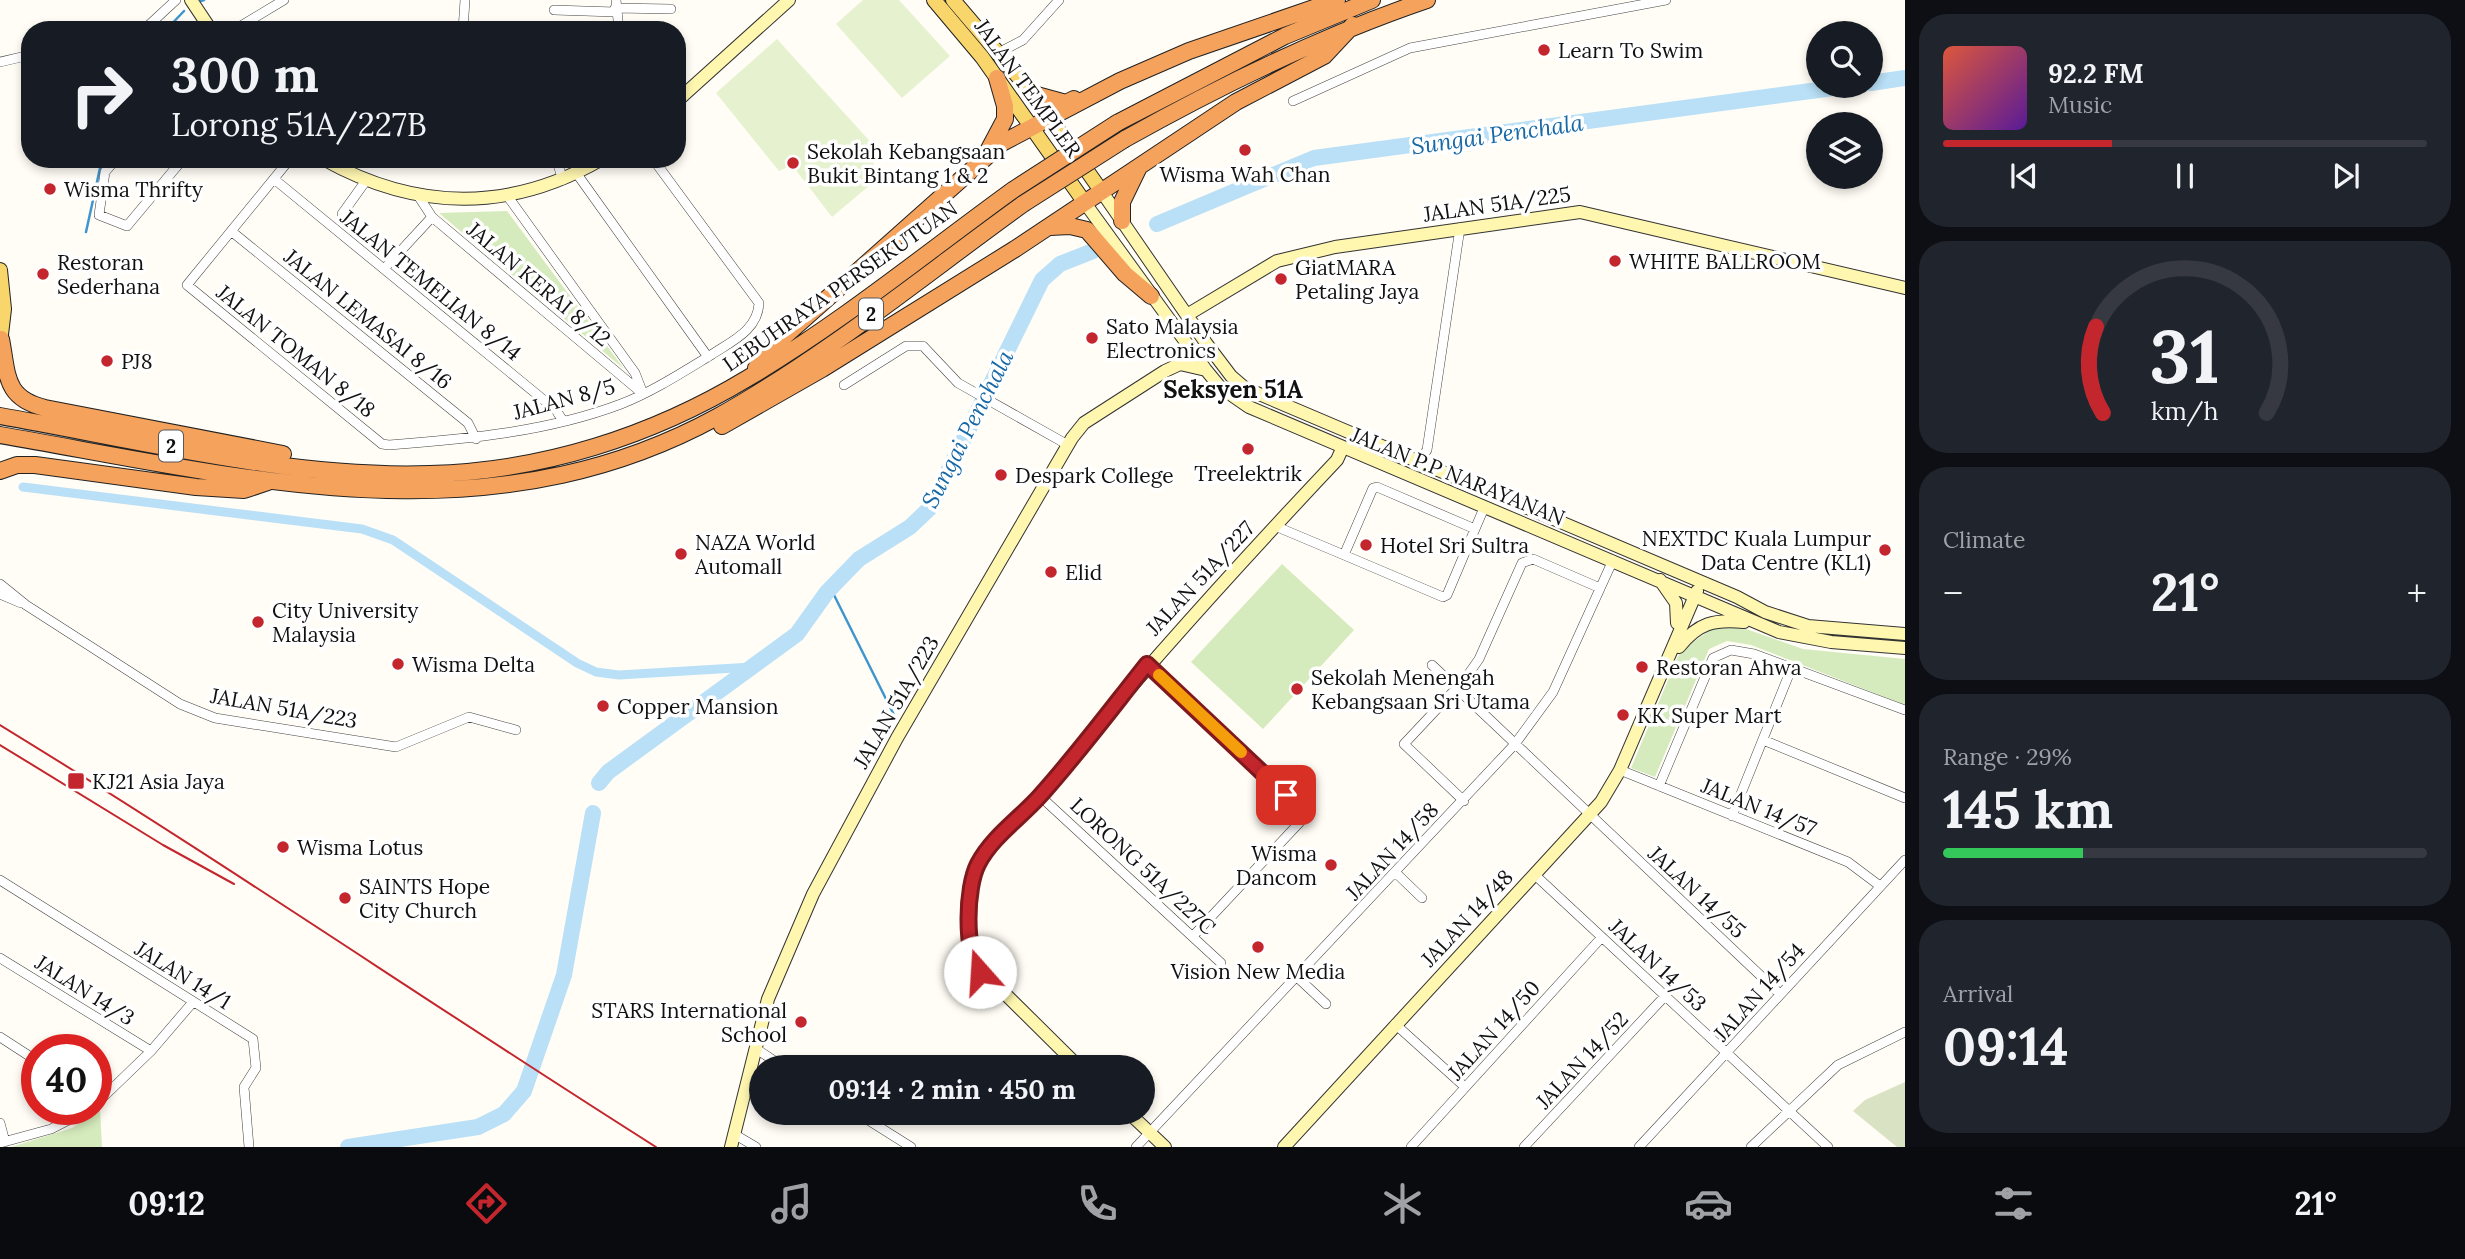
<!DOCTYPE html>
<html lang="en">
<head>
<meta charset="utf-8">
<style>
  body { margin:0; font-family:Lora,serif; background:#20242c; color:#f1f3f6; height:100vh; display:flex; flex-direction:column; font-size:26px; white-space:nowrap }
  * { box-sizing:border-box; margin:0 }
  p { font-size:23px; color:#9ea1a6 }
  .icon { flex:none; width:38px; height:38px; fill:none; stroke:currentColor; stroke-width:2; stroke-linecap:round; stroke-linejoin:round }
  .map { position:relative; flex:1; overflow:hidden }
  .sheet { display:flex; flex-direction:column; gap:14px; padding:14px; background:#0d0f14; width:560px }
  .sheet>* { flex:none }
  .top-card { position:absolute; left:21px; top:21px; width:665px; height:147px; border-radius:28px; box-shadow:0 4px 10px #0003; background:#171b24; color:#f1f3f6; overflow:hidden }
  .tools { position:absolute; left:1806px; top:21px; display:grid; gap:14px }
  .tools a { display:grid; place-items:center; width:77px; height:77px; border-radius:50%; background:#171b24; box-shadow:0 4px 10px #0003; font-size:35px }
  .speed { position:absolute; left:21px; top:1034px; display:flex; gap:14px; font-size:35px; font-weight:700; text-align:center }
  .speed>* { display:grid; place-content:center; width:91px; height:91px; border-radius:50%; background:#171b24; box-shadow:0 4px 10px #0003; line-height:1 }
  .speed .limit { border:10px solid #d22; background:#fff; color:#111 }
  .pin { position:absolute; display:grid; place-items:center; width:60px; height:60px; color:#fff; margin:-30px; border-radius:14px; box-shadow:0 4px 10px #0006 }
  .me { position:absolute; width:77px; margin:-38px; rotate:341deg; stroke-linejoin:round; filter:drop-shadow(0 0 5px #0008) }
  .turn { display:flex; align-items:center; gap:24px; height:147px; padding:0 35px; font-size:32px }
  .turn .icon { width:91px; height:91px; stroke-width:2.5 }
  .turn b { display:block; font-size:49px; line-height:60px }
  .big { font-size:52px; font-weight:700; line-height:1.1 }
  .sheet .tile { flex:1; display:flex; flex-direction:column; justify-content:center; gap:10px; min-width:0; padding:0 24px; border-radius:28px; background:#20242c }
  .sheet .dial { align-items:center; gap:0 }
  .dial svg { height:182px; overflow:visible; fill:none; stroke:#363941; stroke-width:7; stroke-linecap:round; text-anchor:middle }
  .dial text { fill:#f1f3f6; stroke:none }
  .song { display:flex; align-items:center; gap:21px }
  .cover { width:84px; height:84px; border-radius:10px; background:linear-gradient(135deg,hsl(10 70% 55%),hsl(270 70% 35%)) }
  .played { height:7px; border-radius:4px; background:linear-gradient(90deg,#c4262e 35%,#363941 35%) }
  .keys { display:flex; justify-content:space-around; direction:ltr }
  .heat { display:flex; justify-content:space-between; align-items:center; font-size:38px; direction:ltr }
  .charge { height:10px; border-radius:5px; background:linear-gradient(90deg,#34c759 29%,#363941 0) }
  .trip { position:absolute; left:749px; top:1055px; width:406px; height:70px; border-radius:35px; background:#171b24; box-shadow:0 4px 10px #0003; font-weight:700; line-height:70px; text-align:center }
  .dock { display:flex; height:112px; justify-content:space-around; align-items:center; background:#090b0e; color:#9ea1a6 }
  .dock .icon { width:49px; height:49px }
  .dock .current { color:#c4262e }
  .dock b { font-size:32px; color:#f1f3f6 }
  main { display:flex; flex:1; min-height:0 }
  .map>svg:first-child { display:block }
  .green { fill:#d5ebbd }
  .cemetery { fill:#d9e3c4 }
  .pitch { fill:#e6f2cf }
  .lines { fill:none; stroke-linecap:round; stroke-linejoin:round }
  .stream { stroke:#3f96cf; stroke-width:2.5 }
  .canal { stroke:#b9e0f7; stroke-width:9 }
  .river { stroke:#b9e0f7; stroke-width:16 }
  .street-casing { stroke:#444; stroke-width:10 }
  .secondary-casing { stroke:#333; stroke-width:14 }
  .primary-casing { stroke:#222; stroke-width:16 }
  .highway-casing { stroke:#222; stroke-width:18 }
  .street { stroke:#fff; stroke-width:9 }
  .secondary { stroke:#fff6b0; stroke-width:12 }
  .primary { stroke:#f9d66b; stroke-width:14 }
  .highway { stroke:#f5a25d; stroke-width:16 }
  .tram { stroke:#c4262e; stroke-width:2 }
  .highway-bridge-casing { stroke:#222; stroke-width:18; stroke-linecap:butt }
  .highway-bridge { stroke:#f5a25d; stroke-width:16 }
  .route-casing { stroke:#7f191e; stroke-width:18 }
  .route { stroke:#c4262e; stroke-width:12 }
  .slow { stroke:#f59e0b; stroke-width:12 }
  .poi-dot { fill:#c4262e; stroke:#fff; stroke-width:2.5 }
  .labels { text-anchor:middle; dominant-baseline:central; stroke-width:7; stroke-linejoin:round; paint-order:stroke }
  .shield { fill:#fff; stroke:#585858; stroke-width:2 }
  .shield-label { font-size:19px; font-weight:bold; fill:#111 }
  .poi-label { font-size:21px; fill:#111; stroke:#fff; text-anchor:start }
  .street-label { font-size:21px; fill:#111; stroke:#fff }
  .water-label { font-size:23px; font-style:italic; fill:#1768a6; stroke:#fff }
  .quarter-label { font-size:24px; font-weight:bold; fill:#111; stroke:#fff }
</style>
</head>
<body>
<main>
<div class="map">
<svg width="1905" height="1147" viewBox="0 0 1905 1147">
  <rect width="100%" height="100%" fill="#fffdf5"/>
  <path class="green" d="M507,211L624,369L439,213Z
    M1282,564L1354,630L1263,729L1191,662Z
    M1727,627L1746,629L1803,649L1905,659V705L1751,645L1727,641L1709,649L1655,777L1631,768L1680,652L1710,630Z
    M100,1109L102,1147H11L72,1128Z"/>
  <path class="cemetery" d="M1905,1082V1147H1897L1853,1111L1865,1100Z"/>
  <path class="pitch" d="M863,0H899L950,56L902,98L836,24Z
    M777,39L876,148L870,185L832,217L792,165L779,171L716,93Z"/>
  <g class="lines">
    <path class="stream" d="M201,1L204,0
      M166,30L184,11
      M86,232L102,159
      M831,589L896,719"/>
    <path class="canal" d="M23,487L362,529L393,540L577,663L596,672L619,675L752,667"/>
    <path class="river" d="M1871,83L1905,78
      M1157,224L1314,158L1848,86
      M599,783L608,772L797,634L827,592L859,559L910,527L930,508L1042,280L1060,264L1093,251
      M348,1147L478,1127L504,1114L524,1091L564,975L593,813"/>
    <g class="street-casing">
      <path id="street" d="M616,0L619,30
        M615,8L671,9
        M554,10L615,12
        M188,28L190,30
        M135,30L149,25L176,0
        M234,30L284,0
        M463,30L465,0
        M1000,52L1023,40L1059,0
        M0,62L30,55
        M1293,101L1410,48L1666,0
        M116,159L105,172L99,215L127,226L183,159
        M290,159L187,285L382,444L389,445C467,439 547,432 621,404C652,392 683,372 711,355C732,341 758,330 759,303L653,159
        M556,159L563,180
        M577,174L708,357
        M274,179L556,410L563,421
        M506,194L635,373L642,391
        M419,197L432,217L643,394
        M342,214L365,182
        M231,231L468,423L476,439
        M384,269L432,217
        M844,385L906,346H923L958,383L1068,445
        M1417,464L1427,450L1460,228
        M1377,487L1475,529L1447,595L1443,597L1344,555L1373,488Z
        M1275,526L1344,555
        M1475,529L1484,508
        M0,584L26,605L180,704L215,718L396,747L469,717L516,730
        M0,594L21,603
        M1148,664L1300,809V822L1193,936
        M1432,665L1780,994
        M1763,740L1905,798
        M1620,770L1848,862L1880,886
        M1659,786L1713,658L1731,650L1754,654L1905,710
        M1040,796L1221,963
        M1464,801L1404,744L1465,679L1479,659L1522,563L1533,559L1600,588
        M1732,816L1792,667
        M1396,873L1422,898
        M1535,875L1828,1147
        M0,880L253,1039L256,1068L244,1087L249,1147
        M0,958L151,1051
        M1297,977L1326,1004
        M1395,1024L1465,1087
        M0,1037L37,1061
        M755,1048L785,1068
        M96,1104L151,1051L193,1002
        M857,1113L911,1147
        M0,1123L5,1142
        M734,1134L756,1147
        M0,1143L51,1129L88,1110
        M1136,1147L1515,744L1553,692L1613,560
        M1411,1147L1602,937
        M1524,1147L1665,996
        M1639,1147L1905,860
        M1751,1147L1838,1065L1905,1032"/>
    </g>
    <g class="secondary-casing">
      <path id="secondary" d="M191,0L211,30
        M677,101L789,0
        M323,159C416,211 509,213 602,159
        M1102,192L1206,343L1231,376L1245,388L1737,597L1765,612L1808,626L1905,634
        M1085,203L1206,370L1220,387L1249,407L1779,632L1831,642L1905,648
        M1187,315L1277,261L1335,247L1580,212L1905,288
        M1660,580L1676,603L1677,623
        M1679,647C1698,623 1714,619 1744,622
        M1080,1068L974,963C965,943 968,884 978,864C993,835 1025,815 1045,789C1138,675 1236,567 1337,460L1342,449
        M1129,1113L1165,1147
        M731,1147L768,999L813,894L897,738L1072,438L1084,423L1165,371L1180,364L1206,370
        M1284,1147L1601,802L1620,770L1697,591"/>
    </g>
    <g class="primary-casing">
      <path id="primary" d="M934,0L982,57L1085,203
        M953,0L1033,94L1102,192
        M0,270L4,309L0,343"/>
    </g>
    <g class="highway-casing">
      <path id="highway" d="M1033,94L1066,103L1074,99
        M1117,123L1285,36L1372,0
        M1125,139C1223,84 1321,36 1427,0
        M988,151L1005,119V106L997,78
        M1122,221V202L1138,169
        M1050,227L1070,226L1087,230L1125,274L1151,296
        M1,339C8,375 4,398 45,408L283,454
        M756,368L768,351L1002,143L1120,81L1189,51L1337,0
        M0,416C137,440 292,479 430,474C543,471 652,436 748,378C841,323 926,253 1013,190
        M722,426L822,369L1015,249L1236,102L1324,56L1353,25
        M0,435C243,477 486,543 717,417C825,357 923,276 1023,204
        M0,471L17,465H35L196,487L244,490L268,482"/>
    </g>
    <use href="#street" class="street"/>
    <use href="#secondary" class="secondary"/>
    <use href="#primary" class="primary"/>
    <use href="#highway" class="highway"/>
    <path class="tram" d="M0,725C222,861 436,1008 656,1147
      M0,745L163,845L234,884"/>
    <g class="highway-bridge-casing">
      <path id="highway-bridge" d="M1013,190L1117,123
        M1023,204L1125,139"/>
    </g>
    <use href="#highway-bridge" class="highway-bridge"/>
  </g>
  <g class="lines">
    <g class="route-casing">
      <path id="route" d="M980,972C964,951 966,887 978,864C992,837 1019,819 1039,797C1077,755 1112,708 1147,664L1286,795"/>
    </g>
    <use href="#route" class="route"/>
    <path class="slow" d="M1159,675L1241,752"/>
  </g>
  <g class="poi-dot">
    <circle cx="1544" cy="50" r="7"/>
    <circle cx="1245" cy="150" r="7"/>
    <circle cx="793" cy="163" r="7"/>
    <circle cx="50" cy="189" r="7"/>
    <circle cx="1615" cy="261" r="7"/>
    <circle cx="43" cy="274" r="7"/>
    <circle cx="1281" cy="279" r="7"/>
    <circle cx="1092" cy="338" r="7"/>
    <circle cx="107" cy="361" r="7"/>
    <circle cx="1248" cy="449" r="7"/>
    <circle cx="1001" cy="475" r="7"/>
    <circle cx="1366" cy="545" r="7"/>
    <circle cx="1885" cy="550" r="7"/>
    <circle cx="681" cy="554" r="7"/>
    <circle cx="1051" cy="572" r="7"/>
    <circle cx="258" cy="622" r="7"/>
    <circle cx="398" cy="664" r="7"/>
    <circle cx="1642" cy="667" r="7"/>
    <circle cx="1297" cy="689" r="7"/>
    <circle cx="603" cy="706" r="7"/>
    <circle cx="1623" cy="715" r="7"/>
    <rect x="67" y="772" width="18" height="18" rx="3.5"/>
    <circle cx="283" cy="847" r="7"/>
    <circle cx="1331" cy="865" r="7"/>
    <circle cx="345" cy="898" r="7"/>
    <circle cx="1258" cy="947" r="7"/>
    <circle cx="801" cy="1022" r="7"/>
  </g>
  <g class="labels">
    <g class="shield">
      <rect x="859" y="298.5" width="24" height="31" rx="5"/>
      <rect x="159" y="430.5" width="24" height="31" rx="5"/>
    </g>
    <g class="shield-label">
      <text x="871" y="314">2</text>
      <text x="171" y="446">2</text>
    </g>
    <g class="poi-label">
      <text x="1558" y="50">Learn To Swim</text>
      <text x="807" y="151">Sekolah Kebangsaan<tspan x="807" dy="24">Bukit Bintang 1 &amp; 2</tspan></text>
      <text x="1245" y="174" text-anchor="middle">Wisma Wah Chan</text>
      <text x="64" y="189">Wisma Thrifty</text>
      <text x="1629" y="261">WHITE BALLROOM</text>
      <text x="57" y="262">Restoran<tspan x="57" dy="24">Sederhana</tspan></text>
      <text x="1295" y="267">GiatMARA<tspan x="1295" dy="24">Petaling Jaya</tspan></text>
      <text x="1106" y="326">Sato Malaysia<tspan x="1106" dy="24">Electronics</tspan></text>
      <text x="121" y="361">PJ8</text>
      <text x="1248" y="473" text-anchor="middle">Treelektrik</text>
      <text x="1015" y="475">Despark College</text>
      <text x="1871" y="538" text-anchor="end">NEXTDC Kuala Lumpur<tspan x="1871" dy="24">Data Centre (KL1)</tspan></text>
      <text x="695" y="542">NAZA World<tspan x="695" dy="24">Automall</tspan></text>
      <text x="1380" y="545">Hotel Sri Sultra</text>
      <text x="1065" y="572">Elid</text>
      <text x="272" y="610">City University<tspan x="272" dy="24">Malaysia</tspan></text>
      <text x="412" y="664">Wisma Delta</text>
      <text x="1656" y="667">Restoran Ahwa</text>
      <text x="1311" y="677">Sekolah Menengah<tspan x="1311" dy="24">Kebangsaan Sri Utama</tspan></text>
      <text x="617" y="706">Copper Mansion</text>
      <text x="1637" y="715">KK Super Mart</text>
      <text x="92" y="781">KJ21 Asia Jaya</text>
      <text x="297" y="847">Wisma Lotus</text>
      <text x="1317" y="853" text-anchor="end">Wisma<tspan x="1317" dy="24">Dancom</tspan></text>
      <text x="359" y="886">SAINTS Hope<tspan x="359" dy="24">City Church</tspan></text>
      <text x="1258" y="971" text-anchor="middle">Vision New Media</text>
      <text x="787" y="1010" text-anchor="end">STARS International<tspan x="787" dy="24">School</tspan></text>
    </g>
    <g class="street-label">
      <text transform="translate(1028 88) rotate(54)">JALAN TEMPLER</text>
      <text transform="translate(1497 204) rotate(-8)">JALAN 51A/225</text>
      <text transform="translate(539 284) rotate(40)">JALAN KERAI 8/12</text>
      <text transform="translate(431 285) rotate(39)">JALAN TEMELIAN 8/14</text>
      <text transform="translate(840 286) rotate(-35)">LEBUHRAYA PERSEKUTUAN</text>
      <text transform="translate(368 319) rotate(39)">JALAN LEMASAI 8/16</text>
      <text transform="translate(296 351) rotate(39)">JALAN TOMAN 8/18</text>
      <text transform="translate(564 399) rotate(-15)">JALAN 8/5</text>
      <text transform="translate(1458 476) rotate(22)">JALAN P.P NARAYANAN</text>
      <text transform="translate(1200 578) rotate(-47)">JALAN 51A/227</text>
      <text transform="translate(896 702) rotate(-60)">JALAN 51A/223</text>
      <text transform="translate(284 708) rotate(10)">JALAN 51A/223</text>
      <text transform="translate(1759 807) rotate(22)">JALAN 14/57</text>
      <text transform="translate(1392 851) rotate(-47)">JALAN 14/58</text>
      <text transform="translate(1143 866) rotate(43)">LORONG 51A/227C</text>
      <text transform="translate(1697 892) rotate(43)">JALAN 14/55</text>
      <text transform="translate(1467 918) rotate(-47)">JALAN 14/48</text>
      <text transform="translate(1658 965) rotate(43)">JALAN 14/53</text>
      <text transform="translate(183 975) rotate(32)">JALAN 14/1</text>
      <text transform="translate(85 990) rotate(32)">JALAN 14/3</text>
      <text transform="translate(1759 992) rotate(-48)">JALAN 14/54</text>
      <text transform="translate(1494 1030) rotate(-48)">JALAN 14/50</text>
      <text transform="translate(1582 1060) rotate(-47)">JALAN 14/52</text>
    </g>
    <g class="water-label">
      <text transform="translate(1497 134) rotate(-8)">Sungai Penchala</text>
      <text transform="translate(967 429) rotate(-63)">Sungai Penchala</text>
    </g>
    <g class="quarter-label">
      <text x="1233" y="389">Seksyen 51A</text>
    </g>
  </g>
</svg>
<div class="tools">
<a><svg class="icon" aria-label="search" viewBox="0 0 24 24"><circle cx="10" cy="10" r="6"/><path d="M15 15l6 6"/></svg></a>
<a><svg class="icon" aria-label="layers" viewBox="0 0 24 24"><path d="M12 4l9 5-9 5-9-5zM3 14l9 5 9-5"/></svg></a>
</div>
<div class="speed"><div class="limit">40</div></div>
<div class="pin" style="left:1286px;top:795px;background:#d93025"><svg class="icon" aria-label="arrive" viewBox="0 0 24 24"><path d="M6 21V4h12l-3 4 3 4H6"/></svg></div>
<svg class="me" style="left:980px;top:972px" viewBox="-20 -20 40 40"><circle r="19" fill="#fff"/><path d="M0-13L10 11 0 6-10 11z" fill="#c4262e"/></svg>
<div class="trip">09:14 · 2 min · 450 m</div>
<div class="top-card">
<div class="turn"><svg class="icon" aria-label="right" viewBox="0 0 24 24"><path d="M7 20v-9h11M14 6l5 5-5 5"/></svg><div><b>300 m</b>Lorong 51A/227B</div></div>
</div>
</div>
<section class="sheet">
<div class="tile">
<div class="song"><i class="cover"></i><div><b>92.2 FM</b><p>Music</p></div></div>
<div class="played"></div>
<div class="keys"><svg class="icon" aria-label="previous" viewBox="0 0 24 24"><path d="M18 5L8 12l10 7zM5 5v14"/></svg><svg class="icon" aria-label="pause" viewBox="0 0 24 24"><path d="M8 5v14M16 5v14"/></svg><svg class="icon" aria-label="next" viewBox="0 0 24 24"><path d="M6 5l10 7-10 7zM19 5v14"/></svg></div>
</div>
<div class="tile dial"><svg viewBox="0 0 100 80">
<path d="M14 69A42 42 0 1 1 86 69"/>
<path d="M14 69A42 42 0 0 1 11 31" stroke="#c4262e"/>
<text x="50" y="56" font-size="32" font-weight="700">31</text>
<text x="50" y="72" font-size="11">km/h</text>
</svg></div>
<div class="tile"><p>Climate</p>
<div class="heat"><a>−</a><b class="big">21°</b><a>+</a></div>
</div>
<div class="tile"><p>Range · 29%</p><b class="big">145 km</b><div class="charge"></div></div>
<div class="tile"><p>Arrival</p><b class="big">09:14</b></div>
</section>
</main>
<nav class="dock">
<b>09:12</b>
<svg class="icon current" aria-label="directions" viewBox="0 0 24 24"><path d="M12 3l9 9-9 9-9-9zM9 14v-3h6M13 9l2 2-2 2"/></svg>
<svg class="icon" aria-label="music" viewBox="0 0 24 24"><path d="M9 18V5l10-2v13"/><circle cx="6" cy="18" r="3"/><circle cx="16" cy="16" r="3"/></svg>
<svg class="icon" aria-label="phone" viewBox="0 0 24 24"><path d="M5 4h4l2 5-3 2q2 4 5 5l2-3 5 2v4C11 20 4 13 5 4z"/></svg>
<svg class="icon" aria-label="climate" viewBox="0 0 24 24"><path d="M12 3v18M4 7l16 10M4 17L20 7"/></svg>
<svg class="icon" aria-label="car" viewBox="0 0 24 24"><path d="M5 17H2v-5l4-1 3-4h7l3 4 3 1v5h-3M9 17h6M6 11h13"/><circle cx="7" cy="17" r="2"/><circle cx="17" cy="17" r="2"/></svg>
<svg class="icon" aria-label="filters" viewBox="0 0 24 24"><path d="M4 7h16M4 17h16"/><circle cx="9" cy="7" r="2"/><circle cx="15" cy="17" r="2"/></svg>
<b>21°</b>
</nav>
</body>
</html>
